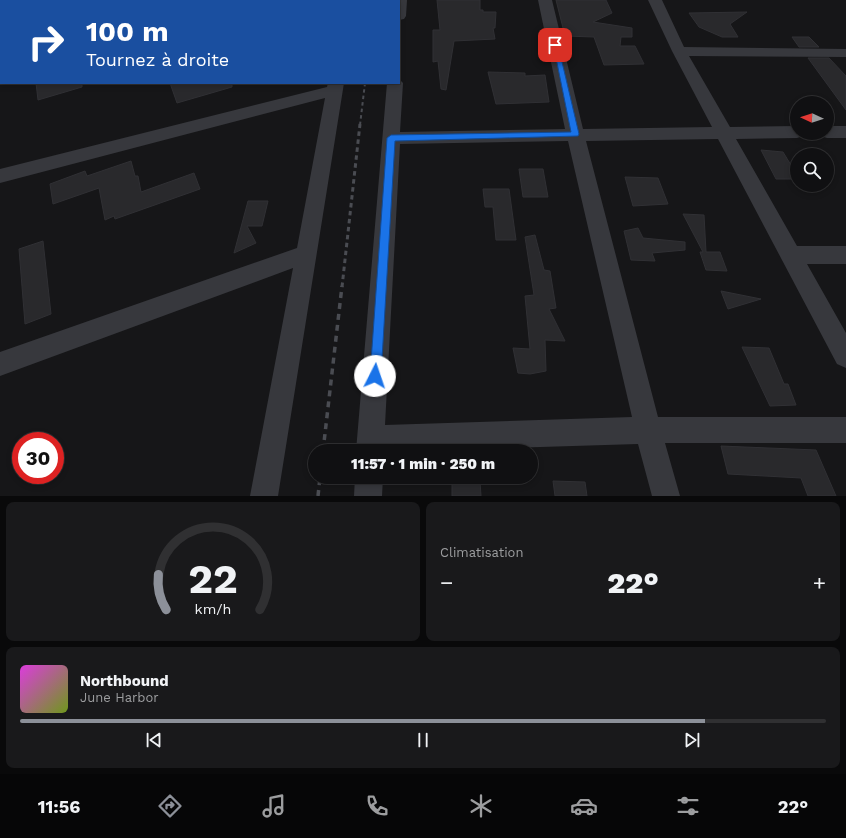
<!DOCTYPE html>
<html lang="fr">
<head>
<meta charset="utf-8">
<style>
  body { margin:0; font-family:"Work Sans",sans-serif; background:#19191b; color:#f1f3f6; height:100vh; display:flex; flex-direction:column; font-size:15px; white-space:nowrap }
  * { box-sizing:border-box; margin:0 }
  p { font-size:13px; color:#9c9d9f }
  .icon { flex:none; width:22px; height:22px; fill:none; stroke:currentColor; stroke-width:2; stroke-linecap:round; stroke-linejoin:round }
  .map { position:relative; height:496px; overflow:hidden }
  .sheet { display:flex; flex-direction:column; gap:6px; padding:6px; background:#09090a; flex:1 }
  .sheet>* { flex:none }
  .top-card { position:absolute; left:0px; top:0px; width:400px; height:84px; box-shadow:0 2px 6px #0003,0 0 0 1px #303032; background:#1a4fa0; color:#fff; overflow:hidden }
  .needle { width:26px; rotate:273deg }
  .fabs { position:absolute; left:790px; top:96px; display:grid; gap:8px }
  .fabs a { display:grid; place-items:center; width:44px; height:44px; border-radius:50%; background:#101012; box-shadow:0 2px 6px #0003,0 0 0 1px #303032; font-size:20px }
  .speed { position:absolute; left:12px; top:432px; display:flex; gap:8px; font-size:20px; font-weight:700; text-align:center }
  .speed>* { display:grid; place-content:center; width:52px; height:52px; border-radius:50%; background:#101012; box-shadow:0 2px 6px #0003,0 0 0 1px #303032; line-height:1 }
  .speed .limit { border:6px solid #d22; background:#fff; color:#111 }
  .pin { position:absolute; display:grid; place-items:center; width:34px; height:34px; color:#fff; margin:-17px; border-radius:8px; box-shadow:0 2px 6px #0006 }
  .me { position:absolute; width:44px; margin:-22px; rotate:4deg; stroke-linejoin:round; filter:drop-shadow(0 0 3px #0008) }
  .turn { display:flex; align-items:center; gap:14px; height:84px; padding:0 20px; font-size:18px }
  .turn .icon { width:52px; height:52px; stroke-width:2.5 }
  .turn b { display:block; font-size:28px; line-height:34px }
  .big { font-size:30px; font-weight:800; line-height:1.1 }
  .sheet .tile { flex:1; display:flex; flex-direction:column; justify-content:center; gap:6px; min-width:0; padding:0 14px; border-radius:8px; background:#19191b }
  .sheet .dial { align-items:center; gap:0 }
  .dial svg { height:104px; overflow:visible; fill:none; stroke:#303032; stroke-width:7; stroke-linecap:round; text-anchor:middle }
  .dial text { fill:#f1f3f6; stroke:none }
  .song { display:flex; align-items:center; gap:12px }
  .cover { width:48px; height:48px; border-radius:6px; background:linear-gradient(135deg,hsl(300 70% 55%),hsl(80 70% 35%)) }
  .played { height:4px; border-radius:2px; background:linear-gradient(90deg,#8c9099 85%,#303032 85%) }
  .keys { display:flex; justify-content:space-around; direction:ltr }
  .heat { display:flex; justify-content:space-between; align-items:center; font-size:22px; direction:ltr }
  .sheet .tiles { flex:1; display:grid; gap:6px; grid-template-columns:1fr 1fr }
  .tile:last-child { grid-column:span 2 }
  .trip { position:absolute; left:308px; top:444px; width:230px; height:40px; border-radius:20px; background:#101012; box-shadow:0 2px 6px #0003,0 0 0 1px #303032; font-weight:800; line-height:40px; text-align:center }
  .tabs { display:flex; height:64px; justify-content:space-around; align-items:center; background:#060607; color:#9c9d9f }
  .tabs .icon { width:28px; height:28px }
  .tabs .on { color:#8c9099 }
  .tabs b { font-size:18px; color:#f1f3f6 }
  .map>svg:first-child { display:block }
  .building { fill:#29292c; stroke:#303034 }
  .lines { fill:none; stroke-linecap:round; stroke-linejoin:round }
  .minor { fill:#37383d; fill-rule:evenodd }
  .rail-far2 { stroke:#4a4c52; stroke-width:2; stroke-dasharray:3.5 3; stroke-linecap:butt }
  .rail-far1 { stroke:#4a4c52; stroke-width:3; stroke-dasharray:4.5 3.5; stroke-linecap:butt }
  .rail { stroke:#4a4c52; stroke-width:3.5; stroke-dasharray:6 5; stroke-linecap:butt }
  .route { fill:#1a73e8; stroke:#114b97 }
</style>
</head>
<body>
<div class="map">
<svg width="846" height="496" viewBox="0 0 846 496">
  <rect width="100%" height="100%" fill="#161618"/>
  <path class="building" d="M437,0H480V10H483V12H496L495,28H493L495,39L454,41L446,90L441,89L438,61L433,62V30H440Z
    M556,0H606L612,13L593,22L632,28V37H621L620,46H635L644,64L604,65L594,37L565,36Z
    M747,12L730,24L738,37H722L699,27L689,13Z
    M792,37H809L819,47H799Z
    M808,58H829L846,76V110Z
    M488,72L525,73V76L545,75L549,102L496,104Z
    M36,83H82V87L38,100Z
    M170,83H232V87L177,103Z
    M761,150L783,152L797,175V179H776Z
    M131,161L135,176H138L141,192L194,173L200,189L115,219L114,216L105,220L99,188L53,204L50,184L85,171L87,176Z
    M519,169H543L548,197H523Z
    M625,177L658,178L668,204L633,206Z
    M483,189H509L516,240H496L493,207H485Z
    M248,201H268L262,226H247L256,243L234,253Z
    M683,214L704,215L706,252H720L727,271L706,270L700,252H703Z
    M638,228L643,238L685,242V250L652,253L655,261L631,260L624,231Z
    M535,235L544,270L550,271L556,308L549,309L565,341L545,340L546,371L530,374L518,373L513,348L530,349L525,296L534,295L525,237Z
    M43,241L51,314L25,324L19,249Z
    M721,291L761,299L728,309Z
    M742,347L769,348L784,384H788L796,405L770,406Z
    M721,446L816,450L836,496H808L801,478L728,474Z
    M480,481L481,496H452V482Z
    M553,481L585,482L587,496H555Z"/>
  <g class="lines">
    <path class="minor" d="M248,0H265L247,1Z
      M344,0H358L343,1Z
      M393,0H407L406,16L404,19L399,20V1Z
      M538,0H552L583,129L712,127L672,51L648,0H662L684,47L846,49V57L689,56L730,127L797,126V133H805L803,136L797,138L736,139L797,246H846V264H807L846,333V368L837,364L718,139L586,141L658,417H846V443H665L680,496H652L638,444L416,451H356L387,83H399V79L403,83L400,132L565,129ZM568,141L632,417L385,425L400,144Z
      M0,60H1V70H0Z
      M328,83H344L278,496H250L293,268L0,376V352L297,248L325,98L0,183V169L327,87Z
      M827,126H846V138H827L821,136L819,133H827Z
      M355,477H383L382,496H354Z"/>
    <path class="rail-far2" d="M360,125L365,83"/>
    <path class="rail-far1" d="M342,287L360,124"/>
    <path class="rail" d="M323,451L342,286
      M318,496L320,477"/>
  </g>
  <path class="route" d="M553,43L558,45L579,134L578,136L395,141L381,376L379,380L375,381L372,380L370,376L387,138L391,135L571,132Z"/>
</svg>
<div class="fabs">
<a><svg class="needle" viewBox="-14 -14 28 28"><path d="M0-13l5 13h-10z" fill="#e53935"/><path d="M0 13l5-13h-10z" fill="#9c9d9f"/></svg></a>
<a><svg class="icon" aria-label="search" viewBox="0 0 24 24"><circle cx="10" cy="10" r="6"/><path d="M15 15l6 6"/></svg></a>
</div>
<div class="speed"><div class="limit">30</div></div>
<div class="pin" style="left:555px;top:45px;background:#d93025"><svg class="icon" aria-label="arrive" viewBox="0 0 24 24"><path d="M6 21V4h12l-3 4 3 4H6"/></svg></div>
<svg class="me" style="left:375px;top:376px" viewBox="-20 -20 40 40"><circle r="19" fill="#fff"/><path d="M0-13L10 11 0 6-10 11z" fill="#1a73e8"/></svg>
<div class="trip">11:57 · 1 min · 250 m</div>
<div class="top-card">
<div class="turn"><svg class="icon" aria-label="right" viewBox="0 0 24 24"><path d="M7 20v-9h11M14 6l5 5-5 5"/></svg><div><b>100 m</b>Tournez à droite</div></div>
</div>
</div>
<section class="sheet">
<div class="tiles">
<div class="tile dial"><svg viewBox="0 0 100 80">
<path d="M14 69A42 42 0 1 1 86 69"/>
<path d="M14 69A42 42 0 0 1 8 42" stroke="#8c9099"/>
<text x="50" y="56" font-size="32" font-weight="700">22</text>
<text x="50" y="72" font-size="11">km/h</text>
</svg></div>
<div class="tile"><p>Climatisation</p>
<div class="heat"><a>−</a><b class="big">22°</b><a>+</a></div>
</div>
<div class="tile">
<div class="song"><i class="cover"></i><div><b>Northbound</b><p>June Harbor</p></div></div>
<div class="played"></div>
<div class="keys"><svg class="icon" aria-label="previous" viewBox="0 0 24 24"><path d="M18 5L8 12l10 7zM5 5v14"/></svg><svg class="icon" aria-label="pause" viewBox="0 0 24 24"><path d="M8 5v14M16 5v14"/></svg><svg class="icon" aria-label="next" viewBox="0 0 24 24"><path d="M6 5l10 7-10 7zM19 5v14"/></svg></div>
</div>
</div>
</section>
<nav class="tabs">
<b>11:56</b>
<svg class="icon on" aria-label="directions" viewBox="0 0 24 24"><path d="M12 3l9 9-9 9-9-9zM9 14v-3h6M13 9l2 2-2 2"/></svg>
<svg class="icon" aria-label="music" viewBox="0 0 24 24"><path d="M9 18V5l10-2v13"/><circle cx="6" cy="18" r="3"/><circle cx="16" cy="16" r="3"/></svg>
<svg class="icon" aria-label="phone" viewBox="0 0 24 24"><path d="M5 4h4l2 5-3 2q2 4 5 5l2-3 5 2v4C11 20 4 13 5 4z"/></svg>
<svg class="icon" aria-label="climate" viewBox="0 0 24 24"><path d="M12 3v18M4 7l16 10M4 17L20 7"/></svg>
<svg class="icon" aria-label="car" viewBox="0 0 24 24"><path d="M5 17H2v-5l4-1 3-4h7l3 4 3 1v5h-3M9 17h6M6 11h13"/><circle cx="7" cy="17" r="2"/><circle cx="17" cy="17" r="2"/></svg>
<svg class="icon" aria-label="filters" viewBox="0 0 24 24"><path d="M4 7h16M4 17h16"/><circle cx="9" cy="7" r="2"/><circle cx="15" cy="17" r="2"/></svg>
<b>22°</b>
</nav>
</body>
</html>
